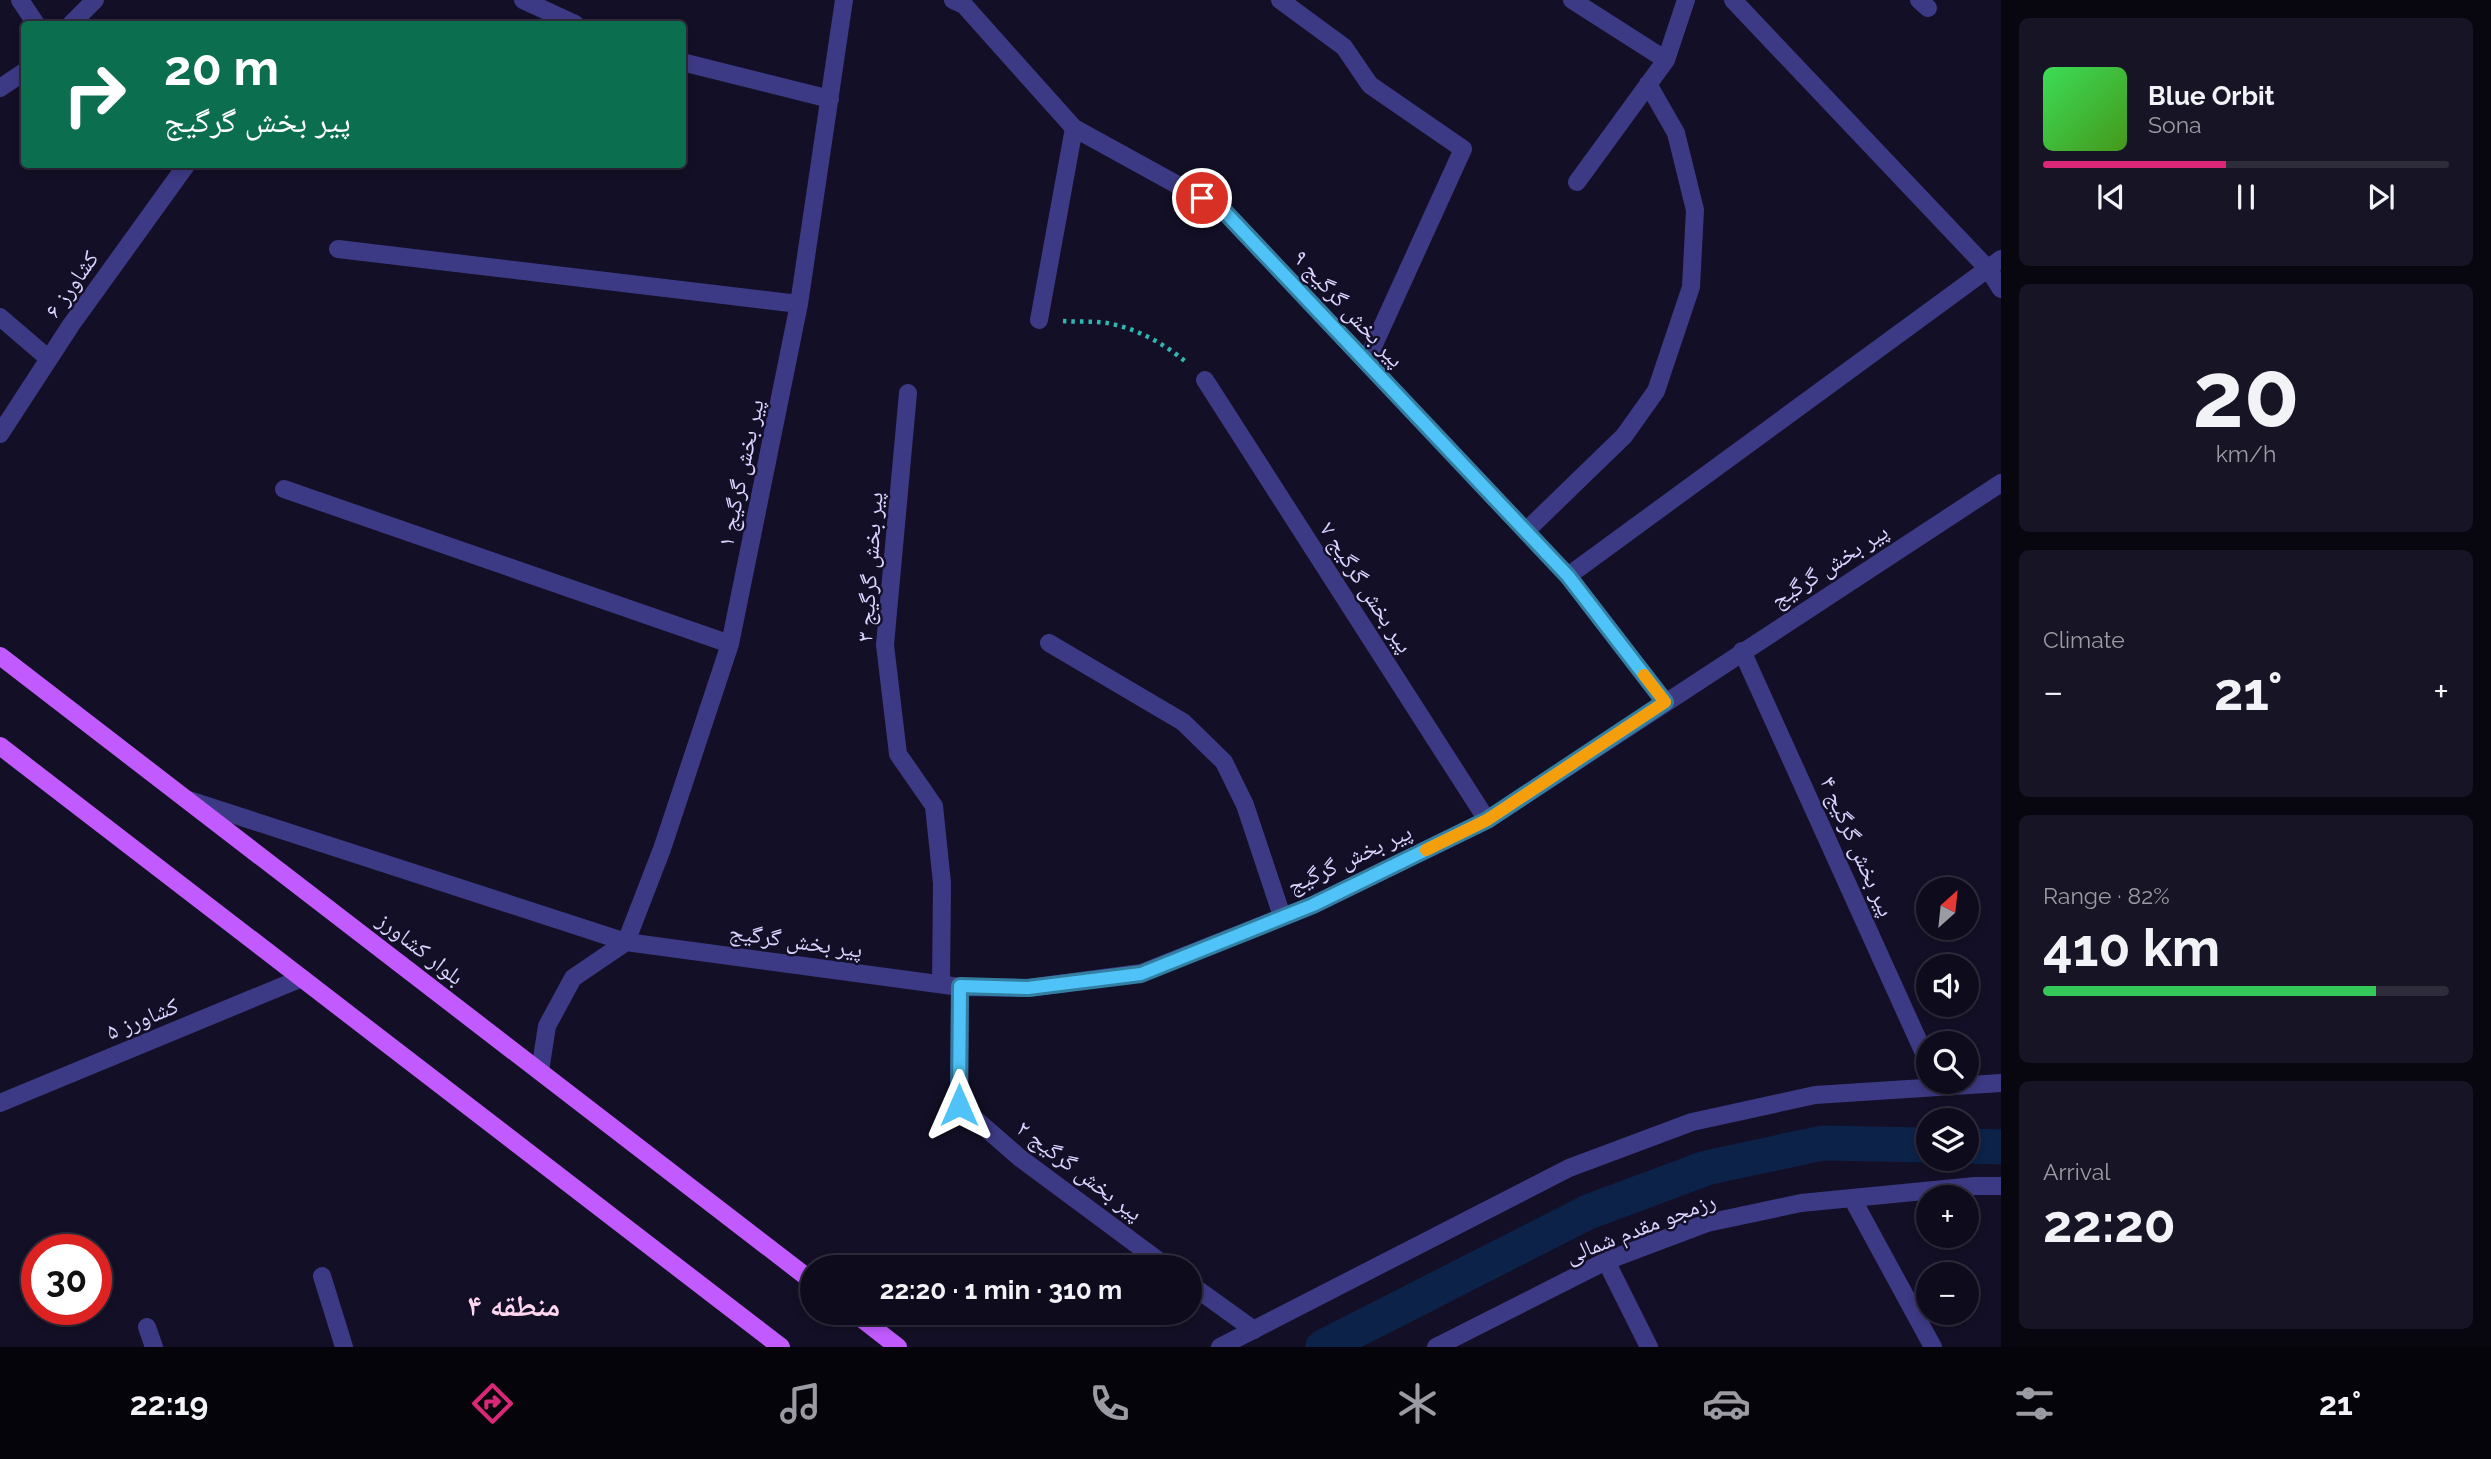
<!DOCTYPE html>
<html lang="en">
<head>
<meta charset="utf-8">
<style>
  body { margin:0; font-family:Raleway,"Noto Naskh Arabic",sans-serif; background:#171425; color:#f1f3f6; height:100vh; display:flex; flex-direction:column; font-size:26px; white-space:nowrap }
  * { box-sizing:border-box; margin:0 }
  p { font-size:23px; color:#9b9ba3 }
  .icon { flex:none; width:38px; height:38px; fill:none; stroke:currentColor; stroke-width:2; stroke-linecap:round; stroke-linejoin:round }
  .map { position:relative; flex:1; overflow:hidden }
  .drawer { display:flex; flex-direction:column; gap:18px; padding:18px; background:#08060f; width:490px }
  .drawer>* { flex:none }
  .guide { position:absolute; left:21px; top:21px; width:665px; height:147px; border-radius:7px; box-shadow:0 4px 10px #0003,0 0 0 2px #2e2b3b; background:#0b6e4f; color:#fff; overflow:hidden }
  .needle { width:46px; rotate:27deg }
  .fabs { position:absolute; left:1916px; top:877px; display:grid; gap:14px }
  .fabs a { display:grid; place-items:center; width:63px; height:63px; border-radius:50%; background:#0e0b1c; box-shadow:0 4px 10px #0003,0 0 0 2px #2e2b3b; font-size:35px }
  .speed { position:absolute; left:21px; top:1234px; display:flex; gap:14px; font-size:35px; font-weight:700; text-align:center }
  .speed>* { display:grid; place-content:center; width:91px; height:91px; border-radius:50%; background:#0e0b1c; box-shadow:0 4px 10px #0003,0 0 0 2px #2e2b3b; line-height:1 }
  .speed .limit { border:10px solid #d22; background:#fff; color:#111 }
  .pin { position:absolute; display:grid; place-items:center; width:60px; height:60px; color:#fff; margin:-30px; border:4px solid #fff; border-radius:50%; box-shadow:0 2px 7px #0007 }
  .me { position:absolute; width:77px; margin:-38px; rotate:0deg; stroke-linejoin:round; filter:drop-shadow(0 0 5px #0008) }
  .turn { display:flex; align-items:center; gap:24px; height:147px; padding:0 28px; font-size:32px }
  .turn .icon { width:91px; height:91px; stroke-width:2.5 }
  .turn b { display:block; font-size:49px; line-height:60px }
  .big { font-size:52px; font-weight:700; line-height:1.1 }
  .drawer .tile { flex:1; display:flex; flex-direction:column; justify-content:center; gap:10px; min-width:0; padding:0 24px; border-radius:10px; background:#171425 }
  .drawer .dial { align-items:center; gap:0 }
  .dial b { font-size:91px; line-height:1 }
  .song { display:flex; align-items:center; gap:21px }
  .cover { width:84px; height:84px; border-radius:10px; background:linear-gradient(135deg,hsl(130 70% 55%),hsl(100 70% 35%)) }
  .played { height:7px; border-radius:4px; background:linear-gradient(90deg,#db2777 45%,#2e2b3b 45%) }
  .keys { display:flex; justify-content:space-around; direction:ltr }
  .heat { display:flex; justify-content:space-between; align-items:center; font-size:38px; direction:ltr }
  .charge { height:10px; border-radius:5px; background:linear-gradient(90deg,#34c759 82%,#2e2b3b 0) }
  .trip { position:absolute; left:800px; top:1255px; width:402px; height:70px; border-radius:35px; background:#0e0b1c; box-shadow:0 4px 10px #0003,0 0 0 2px #2e2b3b; font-weight:700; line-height:70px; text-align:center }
  .dock { display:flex; height:112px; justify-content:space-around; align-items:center; background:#06040b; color:#9b9ba3 }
  .dock .icon { width:49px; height:49px }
  .dock .on { color:#db2777 }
  .dock b { font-size:32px; color:#f1f3f6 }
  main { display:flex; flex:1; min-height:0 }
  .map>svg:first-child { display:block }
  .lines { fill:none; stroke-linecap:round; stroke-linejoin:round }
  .canal { stroke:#0c2248; stroke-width:35 }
  .path { stroke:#2fb8b0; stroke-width:4.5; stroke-dasharray:3.5 5; stroke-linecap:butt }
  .minor { stroke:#3d3a85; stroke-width:18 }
  .tertiary { stroke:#3d3a85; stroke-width:18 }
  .primary { stroke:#c25bff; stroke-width:18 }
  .route-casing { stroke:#337fa1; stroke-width:18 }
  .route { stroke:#4fc3f7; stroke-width:12 }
  .slow { stroke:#f59e0b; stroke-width:12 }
  .labels { text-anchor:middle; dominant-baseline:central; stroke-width:5; stroke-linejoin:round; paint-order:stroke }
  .street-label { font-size:23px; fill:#d9d4ff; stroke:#130f26 }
  .district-label { font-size:30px; font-weight:bold; fill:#ffd6f0; stroke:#130f26 }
</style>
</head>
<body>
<main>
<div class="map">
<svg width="2001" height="1347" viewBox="0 0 2001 1347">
  <rect width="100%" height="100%" fill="#130f26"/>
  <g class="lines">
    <path class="canal" d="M1967,1146L2001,1147
      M1323,1347L1588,1212L1706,1168L1822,1143L1928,1145"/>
    <path class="path" d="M1063,321C1077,322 1093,321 1107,323C1136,328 1165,344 1187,363"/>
    <path class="minor" d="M20,0L36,24
      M523,0L575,24
      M953,0L964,5L1074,128L1223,210L1568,576L1665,702
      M1280,0L1344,47L1370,85L1463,149L1366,362
      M1572,0L1666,60
      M1733,0L1989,270L2001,289
      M1919,0L1928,8
      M71,24L95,0
      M682,62L830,99
      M0,88L24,72
      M1577,182L1666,60L1686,0
      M338,249L799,304
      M0,317L49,359
      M1039,320L1074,128
      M1205,380L1487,820
      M908,393L885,645L898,754L934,806L942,883L941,984
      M0,434L71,325L187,164
      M284,489L730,644
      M1526,531L1624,436L1656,391L1691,287L1695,210L1676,133L1648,84
      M1568,576L2001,259
      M1049,643L1183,722L1224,762L1245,805L1282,916
      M1742,651L1928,1062
      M626,942L662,849L730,644L799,304L844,0
      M960,987L959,1105L1020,1158L1167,1267
      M0,1103L302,978
      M1853,1200L1933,1347
      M1606,1261L1649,1347
      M322,1276L344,1347
      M1190,1284L1254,1330
      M147,1327L154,1347"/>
    <path class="tertiary" d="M189,800L626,942L960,987L1028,988L1141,973L1313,905L1487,820L2001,483
      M540,1071L547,1026L573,978L626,942
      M1220,1347L1569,1168L1692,1122L1815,1095L2001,1083
      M1436,1347L1606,1261L1707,1223L1801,1203L1975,1186H2001"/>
    <path class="primary" d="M0,656L812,1281
      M0,746L781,1347
      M853,1312L898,1347"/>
  </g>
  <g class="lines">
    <g class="route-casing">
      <path id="route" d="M959,1105L960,986L1028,988L1141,974L1313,905L1487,820L1665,702L1568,576L1223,210L1202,198"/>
    </g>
    <use href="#route" class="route"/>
    <path class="slow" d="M1426,850L1487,820L1665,702L1644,675"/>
  </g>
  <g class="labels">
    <g class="street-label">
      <text transform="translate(71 284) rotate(-55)">کشاورز ۶</text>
      <text transform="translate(1349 308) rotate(47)">پیر بخش گرگیج ۹</text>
      <text transform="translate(740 473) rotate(-78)">پیر بخش گرگیج ۱</text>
      <text transform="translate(1829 565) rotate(-33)">پیر بخش گرگیج</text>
      <text transform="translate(869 567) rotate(-86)">پیر بخش گرگیج ۳</text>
      <text transform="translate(1367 587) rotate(57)">پیر بخش گرگیج ۷</text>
      <text transform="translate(1858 846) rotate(66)">پیر بخش گرگیج ۴</text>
      <text transform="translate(1349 858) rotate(-25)">پیر بخش گرگیج</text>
      <text transform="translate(796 940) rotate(8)">پیر بخش گرگیج</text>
      <text transform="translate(421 948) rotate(38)">بلوار کشاورز</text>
      <text transform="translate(142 1018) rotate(-22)">کشاورز ۵</text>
      <text transform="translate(1080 1170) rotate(37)">پیر بخش گرگیج ۲</text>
      <text transform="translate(1640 1227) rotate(-21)">رزمجو مقدم شمالی</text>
    </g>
    <g class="district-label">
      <text x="514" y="1305">منطقه ۴</text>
    </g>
  </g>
</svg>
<div class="fabs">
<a><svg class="needle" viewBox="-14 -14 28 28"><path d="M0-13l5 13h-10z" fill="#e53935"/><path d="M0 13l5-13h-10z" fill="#9b9ba3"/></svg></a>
<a><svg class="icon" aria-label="sound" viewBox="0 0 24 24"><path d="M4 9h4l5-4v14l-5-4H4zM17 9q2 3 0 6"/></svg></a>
<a><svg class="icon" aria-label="search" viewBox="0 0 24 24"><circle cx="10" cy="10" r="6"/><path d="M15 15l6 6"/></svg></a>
<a><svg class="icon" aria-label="layers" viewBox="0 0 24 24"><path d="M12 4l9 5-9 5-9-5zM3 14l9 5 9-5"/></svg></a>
<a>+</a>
<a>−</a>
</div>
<div class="speed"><div class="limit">30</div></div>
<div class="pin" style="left:1202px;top:198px;background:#d93025"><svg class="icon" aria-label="arrive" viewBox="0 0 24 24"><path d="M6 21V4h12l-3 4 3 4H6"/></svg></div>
<svg class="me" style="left:959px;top:1105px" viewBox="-20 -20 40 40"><path d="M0-17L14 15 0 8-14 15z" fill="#4fc3f7" stroke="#fff" stroke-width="4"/></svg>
<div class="trip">22:20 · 1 min · 310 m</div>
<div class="guide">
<div class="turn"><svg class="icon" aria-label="right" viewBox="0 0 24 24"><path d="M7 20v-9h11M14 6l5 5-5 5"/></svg><div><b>20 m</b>پیر بخش گرگیج</div></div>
</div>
</div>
<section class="drawer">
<div class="tile">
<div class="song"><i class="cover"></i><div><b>Blue Orbit</b><p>Sona</p></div></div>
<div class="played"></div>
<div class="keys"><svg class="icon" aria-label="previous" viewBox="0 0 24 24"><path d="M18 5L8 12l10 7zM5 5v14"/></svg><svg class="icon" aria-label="pause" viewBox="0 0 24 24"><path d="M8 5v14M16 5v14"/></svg><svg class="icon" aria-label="next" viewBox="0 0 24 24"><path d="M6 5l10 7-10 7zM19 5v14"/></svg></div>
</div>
<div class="tile dial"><b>20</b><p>km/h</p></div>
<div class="tile"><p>Climate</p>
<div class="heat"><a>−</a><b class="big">21°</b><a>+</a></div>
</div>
<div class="tile"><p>Range · 82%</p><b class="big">410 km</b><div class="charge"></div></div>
<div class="tile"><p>Arrival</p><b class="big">22:20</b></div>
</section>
</main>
<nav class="dock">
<b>22:19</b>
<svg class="icon on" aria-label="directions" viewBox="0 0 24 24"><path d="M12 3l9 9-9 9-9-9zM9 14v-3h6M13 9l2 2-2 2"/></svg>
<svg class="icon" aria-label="music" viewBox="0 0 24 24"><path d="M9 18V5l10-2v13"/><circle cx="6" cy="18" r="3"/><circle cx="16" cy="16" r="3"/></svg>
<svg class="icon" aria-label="phone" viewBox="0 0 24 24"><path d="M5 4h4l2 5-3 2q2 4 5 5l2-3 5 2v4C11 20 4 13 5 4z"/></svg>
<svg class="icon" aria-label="climate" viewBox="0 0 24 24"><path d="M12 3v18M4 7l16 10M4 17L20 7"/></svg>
<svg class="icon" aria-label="car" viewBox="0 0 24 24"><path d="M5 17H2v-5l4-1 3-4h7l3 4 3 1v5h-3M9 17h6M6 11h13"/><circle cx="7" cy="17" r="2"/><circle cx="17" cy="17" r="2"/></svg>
<svg class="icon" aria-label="filters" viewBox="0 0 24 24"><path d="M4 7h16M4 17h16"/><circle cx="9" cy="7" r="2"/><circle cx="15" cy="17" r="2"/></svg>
<b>21°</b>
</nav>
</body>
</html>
